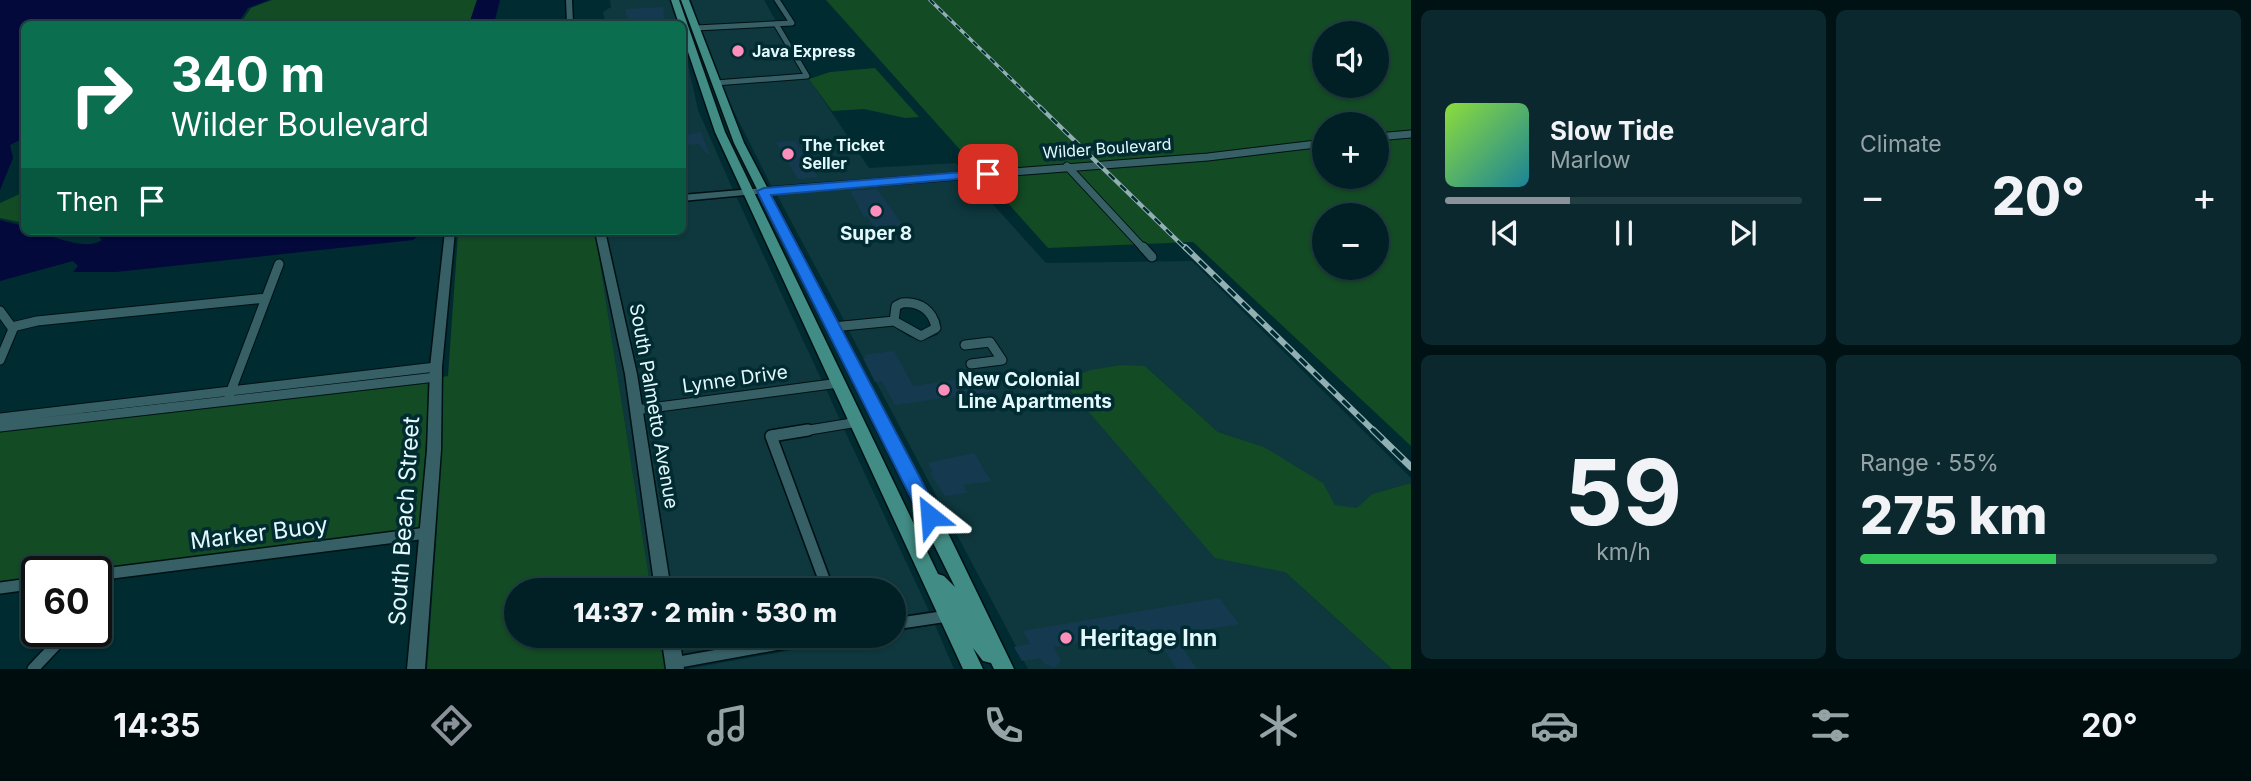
<!DOCTYPE html>
<html lang="en">
<head>
<meta charset="utf-8">
<style>
  body { margin:0; font-family:Inter,sans-serif; background:#0a282d; color:#f1f3f6; height:100vh; display:flex; flex-direction:column; font-size:26px; white-space:nowrap }
  * { box-sizing:border-box; margin:0 }
  p { font-size:23px; color:#95a3a7 }
  .icon { flex:none; width:38px; height:38px; fill:none; stroke:currentColor; stroke-width:2; stroke-linecap:round; stroke-linejoin:round }
  .map { position:relative; flex:1; overflow:hidden }
  .panel { display:flex; flex-direction:column; gap:10px; padding:10px; background:#001214; width:840px }
  .panel>* { flex:none }
  .top-card { position:absolute; left:21px; top:21px; width:665px; height:214px; border-radius:10px; box-shadow:0 2px 5px #0004,0 0 0 2px #223e42; background:#0b6e4f; color:#fff; overflow:hidden }
  .fabs { position:absolute; left:1312px; top:21px; display:grid; gap:14px }
  .fabs a { display:grid; place-items:center; width:77px; height:77px; border-radius:50%; background:#002025; box-shadow:0 2px 5px #0004,0 0 0 2px #223e42; font-size:35px }
  .speed { position:absolute; left:21px; top:556px; display:flex; gap:14px; font-size:35px; font-weight:700; text-align:center }
  .speed>* { display:grid; place-content:center; width:91px; height:91px; border-radius:50%; background:#002025; box-shadow:0 2px 5px #0004,0 0 0 2px #223e42; line-height:1 }
  .speed .limit { border:4px solid #111; border-radius:10px; background:#fff; color:#111 }
  .pin { position:absolute; display:grid; place-items:center; width:60px; height:60px; color:#fff; margin:-30px; border-radius:14px; box-shadow:0 4px 10px #0006 }
  .me { position:absolute; width:77px; margin:-38px; rotate:332deg; stroke-linejoin:round; filter:drop-shadow(0 0 5px #0008) }
  .turn { display:flex; align-items:center; gap:24px; height:147px; padding:0 35px; font-size:32px }
  .turn .icon { width:91px; height:91px; stroke-width:2.5 }
  .turn b { display:block; font-size:49px; line-height:60px }
  .then { display:flex; align-items:center; height:66px; padding:0 35px; background:#0003; gap:14px; font-size:26px }
  .big { font-size:52px; font-weight:800; line-height:1.1 }
  .panel .tile { flex:1; display:flex; flex-direction:column; justify-content:center; gap:10px; min-width:0; padding:0 24px; border-radius:10px; background:#0a282d }
  .panel .dial { align-items:center; gap:0 }
  .dial b { font-size:91px; line-height:1 }
  .song { display:flex; align-items:center; gap:21px }
  .cover { width:84px; height:84px; border-radius:10px; background:linear-gradient(135deg,hsl(90 70% 55%),hsl(190 70% 35%)) }
  .played { height:7px; border-radius:4px; background:linear-gradient(90deg,#8c9099 35%,#223e42 35%) }
  .keys { display:flex; justify-content:space-around; direction:ltr }
  .heat { display:flex; justify-content:space-between; align-items:center; font-size:38px; direction:ltr }
  .charge { height:10px; border-radius:5px; background:linear-gradient(90deg,#34c759 55%,#223e42 0) }
  .panel .tiles { flex:1; display:grid; gap:10px; grid-template-columns:repeat(2,1fr) }
  .trip { position:absolute; left:504px; top:578px; width:402px; height:70px; border-radius:35px; background:#002025; box-shadow:0 2px 5px #0004,0 0 0 2px #223e42; font-weight:800; line-height:70px; text-align:center }
  .dock { display:flex; height:112px; justify-content:space-around; align-items:center; background:#000d0f; color:#95a3a7 }
  .dock .icon { width:49px; height:49px }
  .dock .on { color:#8c9099 }
  .dock b { font-size:32px; color:#f1f3f6 }
  main { display:flex; flex:1; min-height:0 }
  .map>svg:first-child { display:block }
  .built { fill:#0e383e; fill-rule:evenodd }
  .green { fill:#134b24; fill-rule:evenodd }
  .water { fill:#03093b }
  .building { fill:#153a50 }
  .lines { fill:none; stroke-linecap:round; stroke-linejoin:round }
  .street-far3-casing { stroke:#001114; stroke-width:7 }
  .street-far2-casing { stroke:#001114; stroke-width:9 }
  .street-far1-casing { stroke:#001114; stroke-width:11 }
  .street-casing { stroke:#001114; stroke-width:14 }
  .secondary-casing { stroke:#001114; stroke-width:3 }
  .primary-casing { stroke:#001114; stroke-width:3 }
  .street-far3 { stroke:#375f66; stroke-width:5 }
  .street-far2 { stroke:#375f66; stroke-width:7 }
  .street-far1 { stroke:#375f66; stroke-width:9 }
  .street { stroke:#375f66; stroke-width:11 }
  .secondary { fill:#375f66; fill-rule:evenodd }
  .primary { fill:#418d85; fill-rule:evenodd }
  .rail-far3-casing { stroke:#92afb4; stroke-width:3.5 }
  .rail-far2-casing { stroke:#92afb4; stroke-width:4.5 }
  .rail-far1-casing { stroke:#92afb4; stroke-width:6 }
  .rail-casing { stroke:#92afb4; stroke-width:7 }
  .rail-far3 { stroke:#002b31; stroke-width:2; stroke-dasharray:6; stroke-linecap:butt }
  .rail-far2 { stroke:#002b31; stroke-width:2.5; stroke-dasharray:8; stroke-linecap:butt }
  .rail-far1 { stroke:#002b31; stroke-width:3.5; stroke-dasharray:10; stroke-linecap:butt }
  .rail { stroke:#002b31; stroke-width:4.5; stroke-dasharray:14; stroke-linecap:butt }
  .route { fill:#1a73e8; stroke:#114b97; stroke-width:2 }
  .poi-dot { fill:#fe8ebb; stroke:#002b31; stroke-width:2.5 }
  .labels { text-anchor:middle; dominant-baseline:central; stroke-width:7; stroke-linejoin:round; paint-order:stroke }
  .far-poi-label { font-size:16px; font-weight:bold; fill:#e4f9fd; stroke:#002b31; text-anchor:start }
  .far-street-label { font-size:16px; fill:#e4f9fd; stroke:#002b31 }
  .poi-label { font-size:19px; font-weight:bold; fill:#e4f9fd; stroke:#002b31 }
  .street-label { font-size:19px; fill:#e4f9fd; stroke:#002b31 }
  .near-street-label { font-size:23px; fill:#e4f9fd; stroke:#002b31 }
  .near-poi-label { font-size:23px; font-weight:bold; fill:#e4f9fd; stroke:#002b31; text-anchor:start }
</style>
</head>
<body>
<main>
<div class="map">
<svg width="1411" height="669" viewBox="0 0 1411 669">
  <rect width="100%" height="100%" fill="#002b31"/>
  <path class="built" d="M610,0H670L678,24H606L603,12L611,7Z
    M691,0H764L777,23L700,27Z
    M774,25L803,75L719,81L701,29Z
    M684,47L698,110L734,192L683,196Z
    M808,77L869,168L956,163L965,174L773,189L720,84Z
    M969,178L1046,263L1192,261L1411,478V483L1372,494L1357,509L1334,505L1264,447L1218,432L1145,366L1285,572L1392,669H1028L848,329L892,325L909,337L926,339L938,335L941,321L925,303L901,299L891,305L889,318L845,322L776,193ZM987,338L994,341L1007,359L1005,364L968,369L965,361L994,357L987,346L962,349L959,342Z
    M736,196L822,381L641,405L605,231H682L683,201Z
    M595,231L625,375L656,590H651Z
    M826,389L840,420L770,431L765,437L820,590H671L643,414Z
    M844,429L929,611L894,617V590H836L779,440Z
    M935,625L954,669H687L875,635H894V632Z
    M678,635H785L681,654Z"/>
  <path class="green" d="M272,0H477L469,24H240L251,8Z
    M826,0H1411V446L1193,242L1048,248ZM1325,33H1377V86H1325ZM1325,124H1377V177H1325ZM1325,215H1377V268H1325Z
    M875,68L919,117L905,118L864,109L832,111L809,79L830,72Z
    M24,192V223L0,218V203Z
    M461,231H595L651,590H516V635H658L666,669H427L437,528L442,377L448,376L458,234Z
    M1121,365L1145,366L1218,432L1264,447L1323,483L1335,505L1357,508L1372,494L1411,483V669H1392L1285,572L1215,558L1062,381L1091,370Z
    M430,382L420,528L72,572H37V577L0,581V431Z"/>
  <path class="water" d="M0,0H269L248,8L237,24H24V138L10,145L13,158L0,190Z
    M477,0H500L494,24H469Z
    M0,220L24,226V231C48,231 82,253 102,240L96,234L76,235L78,231H425L413,240L116,272H73L78,266L73,261L0,281Z"/>
  <path class="building" d="M663,7L665,23L632,24L626,14V9Z
    M701,132L709,153L707,154L699,144L682,145V136Z
    M795,141L818,177L798,179L776,142Z
    M877,189L903,226L885,228L892,240L883,241L867,216L864,217L850,191Z
    M894,351L913,386L990,375L1000,390L895,405L882,381L875,382L863,358H866L864,355Z
    M974,453L991,481L963,485L967,493L945,496L930,473L933,472L928,463Z
    M1219,598L1239,624L1174,635L1197,669H1177L1152,631L1054,647L1061,661L1054,668L1043,663L1040,658L1022,661L1014,647L1030,644L1023,631Z"/>
  <g class="lines">
    <g class="street-far3-casing">
      <path id="street-far3" d="M696,28L792,23L777,0
        M715,83L807,76L776,24"/>
    </g>
    <g class="street-far2-casing">
      <path id="street-far2" d="M1377,137L1411,134
        M1067,166L1144,249
        M764,191L1208,157L1325,143"/>
    </g>
    <g class="street-far1-casing">
      <path id="street-far1" d="M1143,247L1152,257
        M902,303C920,301 933,311 936,328L921,336L894,321L896,306Z
        M0,311L13,329L0,360
        M12,327L37,321L266,298
        M833,327L894,321
        M965,345L990,342L1002,360L971,364
        M229,396L279,264
        M636,410L839,383
        M0,418L436,367
        M0,427L436,377
        M797,432L858,422"/>
    </g>
    <g class="street-casing">
      <path id="street" d="M808,430L771,436L828,590
        M96,575L427,533
        M0,588L37,583
        M96,596L110,574
        M894,624L948,616
        M674,663L829,635
        M33,669L68,632"/>
    </g>
    <g class="secondary-casing">
      <path id="secondary" d="M566,0H572L573,24H567Z
        M764,188L769,191L767,193L682,201V195Z
        M445,231H455L442,367L441,450L425,669H407L427,450L430,367Z
        M595,231H605L637,374L671,590H655L625,374Z
        M661,635H679L684,669H666Z"/>
    </g>
    <g class="primary-casing">
      <path id="primary" d="M671,0H679L725,132L938,574L944,576L955,587L734,143L681,0H689L744,143L950,537L1014,669H994L991,663L983,661L973,648L983,669H963L715,132L682,34V24H679Z"/>
    </g>
    <use href="#street-far3" class="street-far3"/>
    <use href="#street-far2" class="street-far2"/>
    <use href="#street-far1" class="street-far1"/>
    <use href="#street" class="street"/>
    <use href="#secondary" class="secondary"/>
    <use href="#primary" class="primary"/>
    <g class="rail-far3-casing">
      <path id="rail-far3" d="M930,0L1042,109"/>
    </g>
    <g class="rail-far2-casing">
      <path id="rail-far2" d="M1040,107L1186,249"/>
    </g>
    <g class="rail-far1-casing">
      <path id="rail-far1" d="M1185,247L1375,432"/>
    </g>
    <g class="rail-casing">
      <path id="rail" d="M1373,430L1411,467"/>
    </g>
    <use href="#rail-far3" class="rail-far3"/>
    <use href="#rail-far2" class="rail-far2"/>
    <use href="#rail-far1" class="rail-far1"/>
    <use href="#rail" class="rail"/>
  </g>
  <path class="route" d="M988,170L992,171V176L771,195L940,516L937,522H922L920,516L757,191L764,188Z"/>
  <g class="poi-dot">
    <circle cx="738" cy="51" r="7"/>
    <circle cx="788" cy="154" r="7"/>
    <circle cx="876" cy="211" r="7"/>
    <circle cx="944" cy="390" r="7"/>
    <circle cx="1066" cy="638" r="7"/>
  </g>
  <g class="labels">
    <g class="far-poi-label">
      <text x="752" y="51">Java Express</text>
      <text x="802" y="145">The Ticket<tspan x="802" dy="18">Seller</tspan></text>
    </g>
    <g class="far-street-label">
      <text transform="translate(1107 148) rotate(-4)">Wilder Boulevard</text>
    </g>
    <g class="poi-label">
      <text x="876" y="233">Super 8</text>
      <text x="958" y="379" text-anchor="start">New Colonial<tspan x="958" dy="22">Line Apartments</tspan></text>
    </g>
    <g class="street-label">
      <text transform="translate(735 379) rotate(-8)">Lynne Drive</text>
      <text transform="translate(654 406) rotate(80)">South Palmetto Avenue</text>
    </g>
    <g class="near-street-label">
      <text transform="translate(404 521) rotate(-86)">South Beach Street</text>
      <text transform="translate(259 533) rotate(-7)">Marker Buoy</text>
    </g>
    <g class="near-poi-label">
      <text x="1080" y="638">Heritage Inn</text>
    </g>
  </g>
</svg>
<div class="fabs">
<a><svg class="icon" aria-label="sound" viewBox="0 0 24 24"><path d="M4 9h4l5-4v14l-5-4H4zM17 9q2 3 0 6"/></svg></a>
<a>+</a>
<a>−</a>
</div>
<div class="speed"><div class="limit">60</div></div>
<div class="pin" style="left:988px;top:174px;background:#d93025"><svg class="icon" aria-label="arrive" viewBox="0 0 24 24"><path d="M6 21V4h12l-3 4 3 4H6"/></svg></div>
<svg class="me" style="left:930px;top:516px" viewBox="-20 -20 40 40"><path d="M0-17L14 15 0 8-14 15z" fill="#1a73e8" stroke="#fff" stroke-width="4"/></svg>
<div class="trip">14:37 · 2 min · 530 m</div>
<div class="top-card">
<div class="turn"><svg class="icon" aria-label="right" viewBox="0 0 24 24"><path d="M7 20v-9h11M14 6l5 5-5 5"/></svg><div><b>340 m</b>Wilder Boulevard</div></div>
<div class="then">Then<svg class="icon" aria-label="arrive" viewBox="0 0 24 24"><path d="M6 21V4h12l-3 4 3 4H6"/></svg></div>
</div>
</div>
<section class="panel">
<div class="tiles">
<div class="tile">
<div class="song"><i class="cover"></i><div><b>Slow Tide</b><p>Marlow</p></div></div>
<div class="played"></div>
<div class="keys"><svg class="icon" aria-label="previous" viewBox="0 0 24 24"><path d="M18 5L8 12l10 7zM5 5v14"/></svg><svg class="icon" aria-label="pause" viewBox="0 0 24 24"><path d="M8 5v14M16 5v14"/></svg><svg class="icon" aria-label="next" viewBox="0 0 24 24"><path d="M6 5l10 7-10 7zM19 5v14"/></svg></div>
</div>
<div class="tile"><p>Climate</p>
<div class="heat"><a>−</a><b class="big">20°</b><a>+</a></div>
</div>
<div class="tile dial"><b>59</b><p>km/h</p></div>
<div class="tile"><p>Range · 55%</p><b class="big">275 km</b><div class="charge"></div></div>
</div>
</section>
</main>
<nav class="dock">
<b>14:35</b>
<svg class="icon on" aria-label="directions" viewBox="0 0 24 24"><path d="M12 3l9 9-9 9-9-9zM9 14v-3h6M13 9l2 2-2 2"/></svg>
<svg class="icon" aria-label="music" viewBox="0 0 24 24"><path d="M9 18V5l10-2v13"/><circle cx="6" cy="18" r="3"/><circle cx="16" cy="16" r="3"/></svg>
<svg class="icon" aria-label="phone" viewBox="0 0 24 24"><path d="M5 4h4l2 5-3 2q2 4 5 5l2-3 5 2v4C11 20 4 13 5 4z"/></svg>
<svg class="icon" aria-label="climate" viewBox="0 0 24 24"><path d="M12 3v18M4 7l16 10M4 17L20 7"/></svg>
<svg class="icon" aria-label="car" viewBox="0 0 24 24"><path d="M5 17H2v-5l4-1 3-4h7l3 4 3 1v5h-3M9 17h6M6 11h13"/><circle cx="7" cy="17" r="2"/><circle cx="17" cy="17" r="2"/></svg>
<svg class="icon" aria-label="filters" viewBox="0 0 24 24"><path d="M4 7h16M4 17h16"/><circle cx="9" cy="7" r="2"/><circle cx="15" cy="17" r="2"/></svg>
<b>20°</b>
</nav>
</body>
</html>
